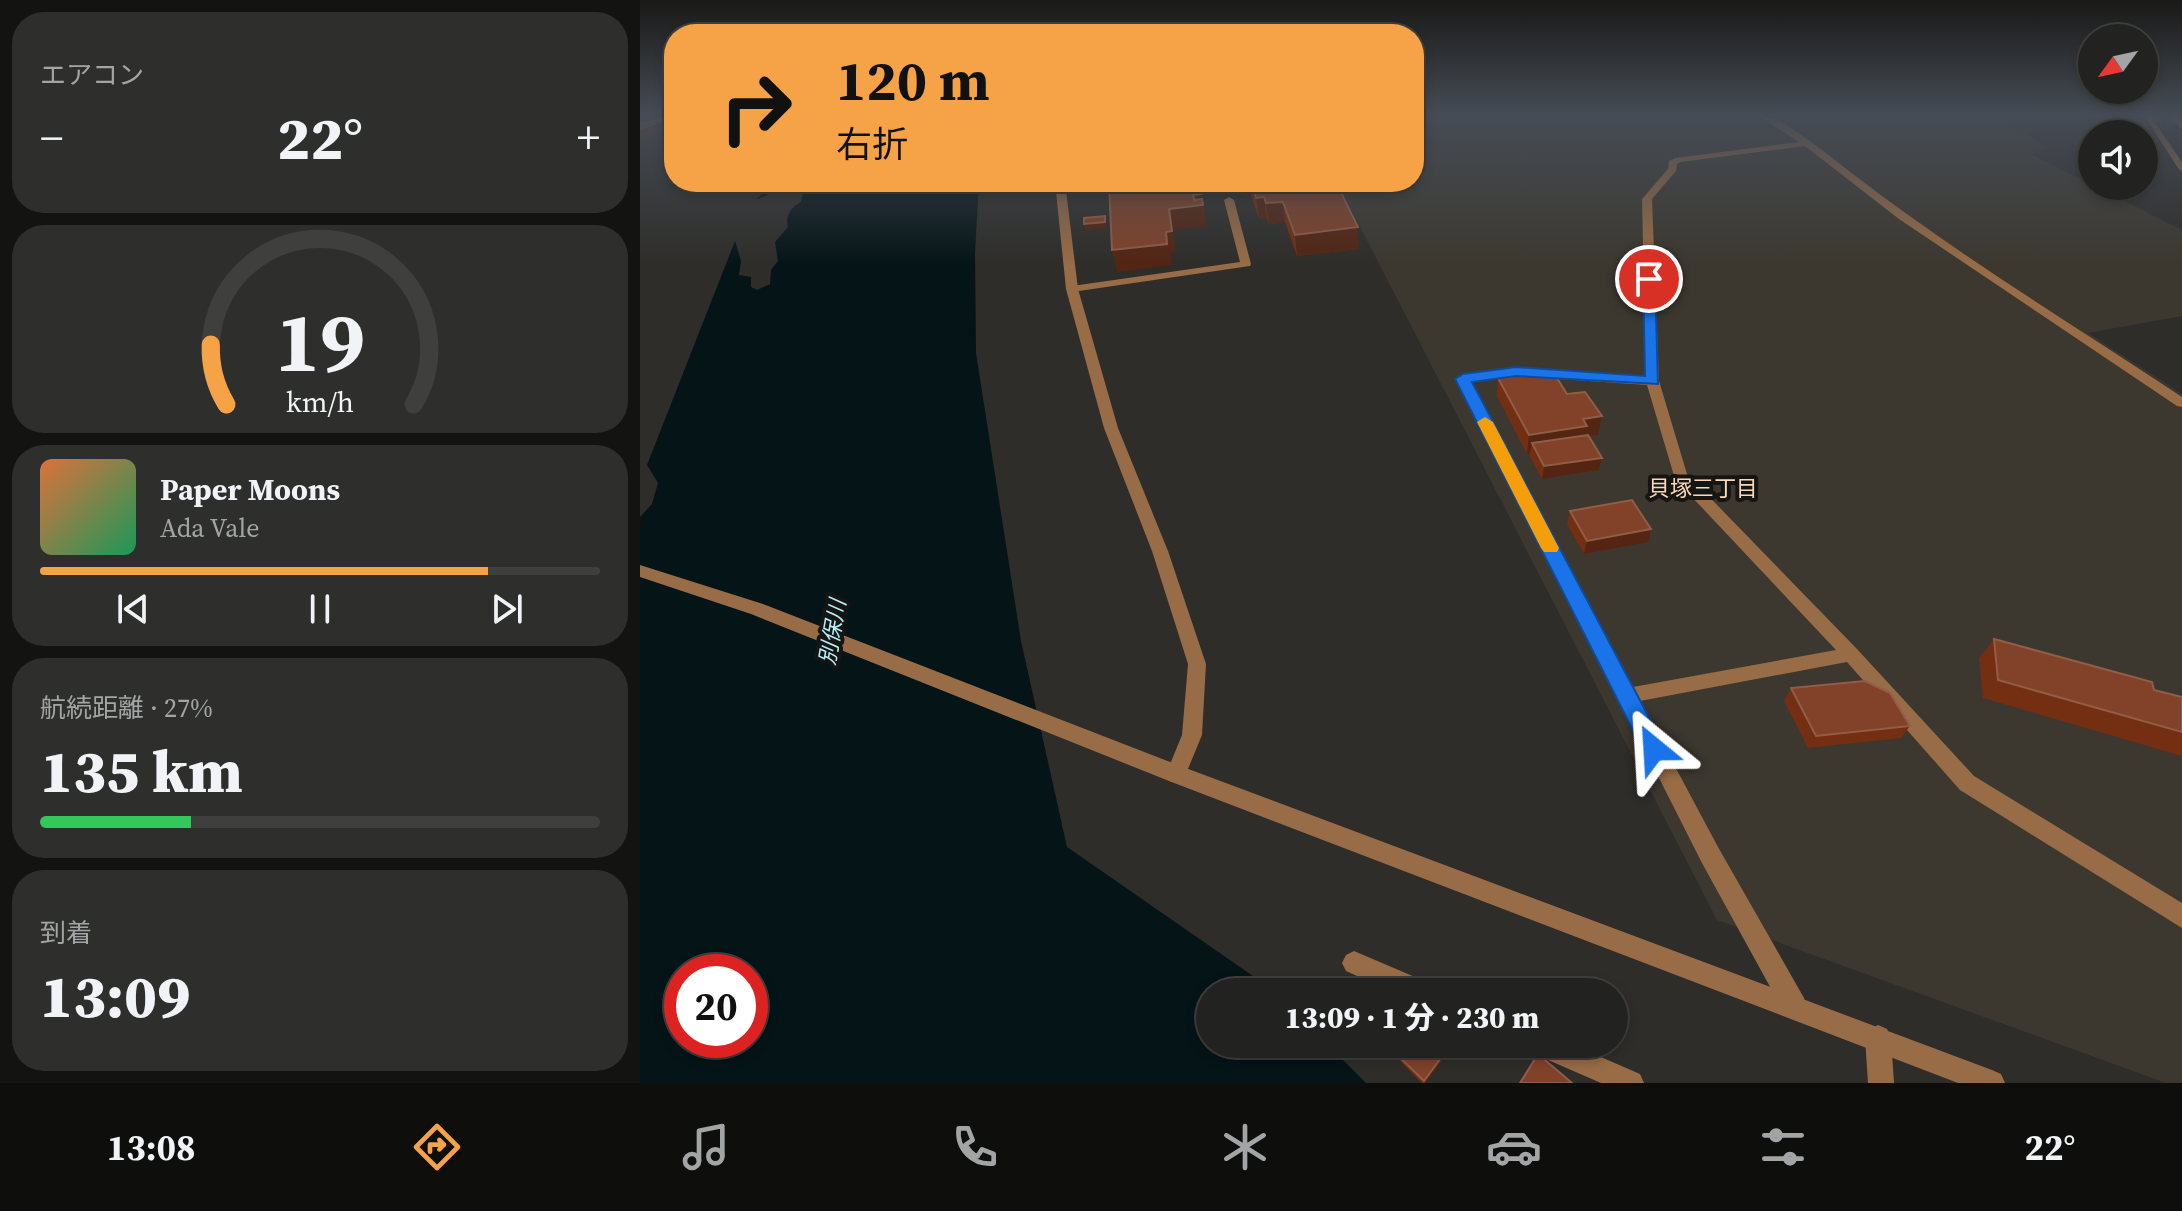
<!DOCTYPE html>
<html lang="ja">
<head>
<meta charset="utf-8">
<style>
  body { margin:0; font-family:"Source Serif 4","Noto Sans JP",serif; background:#2e2f2d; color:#f1f3f6; height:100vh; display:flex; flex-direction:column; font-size:30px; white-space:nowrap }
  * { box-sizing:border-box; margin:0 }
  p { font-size:26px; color:#a2a4a5 }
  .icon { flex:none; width:44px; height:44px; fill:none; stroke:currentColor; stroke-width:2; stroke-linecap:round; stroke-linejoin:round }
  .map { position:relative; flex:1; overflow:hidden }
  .side { display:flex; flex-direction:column; gap:12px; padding:12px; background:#131312; width:640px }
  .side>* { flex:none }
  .top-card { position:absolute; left:24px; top:24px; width:760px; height:168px; border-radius:32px; box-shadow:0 4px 12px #0003,0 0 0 2px #3f3f3e; background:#f6a247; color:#111; overflow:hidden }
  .needle { width:52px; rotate:237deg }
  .controls { position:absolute; left:1438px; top:24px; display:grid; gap:16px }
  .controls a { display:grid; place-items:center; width:80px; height:80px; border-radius:50%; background:#222220; box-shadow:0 4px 12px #0003,0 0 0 2px #3f3f3e; font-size:40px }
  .speed { position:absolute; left:24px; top:954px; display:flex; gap:16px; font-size:40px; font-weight:700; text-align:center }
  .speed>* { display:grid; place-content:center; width:104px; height:104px; border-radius:50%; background:#222220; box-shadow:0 4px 12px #0003,0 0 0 2px #3f3f3e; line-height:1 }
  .speed .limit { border:12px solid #d22; background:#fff; color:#111 }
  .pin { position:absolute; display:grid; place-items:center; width:68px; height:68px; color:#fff; margin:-34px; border:4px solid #fff; border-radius:50%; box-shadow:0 2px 8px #0007 }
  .me { position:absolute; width:88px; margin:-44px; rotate:333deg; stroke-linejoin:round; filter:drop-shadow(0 0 6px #0008) }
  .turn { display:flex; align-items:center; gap:28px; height:168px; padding:0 40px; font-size:36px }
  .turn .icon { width:104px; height:104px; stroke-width:2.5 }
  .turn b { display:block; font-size:56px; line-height:68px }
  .big { font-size:60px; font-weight:800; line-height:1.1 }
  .side .card { flex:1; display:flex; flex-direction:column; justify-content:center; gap:12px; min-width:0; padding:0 28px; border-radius:32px; background:#2e2f2d }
  .side .dial { align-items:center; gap:0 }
  .dial svg { height:208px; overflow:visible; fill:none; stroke:#3f3f3e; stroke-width:7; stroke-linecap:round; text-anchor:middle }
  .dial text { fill:#f1f3f6; stroke:none }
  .song { display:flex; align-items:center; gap:24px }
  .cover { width:96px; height:96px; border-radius:12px; background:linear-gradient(135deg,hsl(20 70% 55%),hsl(150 70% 35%)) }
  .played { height:8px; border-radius:4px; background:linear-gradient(90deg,#f6a247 80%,#3f3f3e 80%) }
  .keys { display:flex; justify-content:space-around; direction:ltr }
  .heat { display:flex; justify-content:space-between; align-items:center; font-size:44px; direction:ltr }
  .charge { height:12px; border-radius:6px; background:linear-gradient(90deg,#34c759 27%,#3f3f3e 0) }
  .trip { position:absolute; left:556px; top:978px; width:432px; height:80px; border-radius:40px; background:#222220; box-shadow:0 4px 12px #0003,0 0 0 2px #3f3f3e; font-weight:800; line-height:80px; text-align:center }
  .tab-bar { display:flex; height:128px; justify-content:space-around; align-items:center; background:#0e0e0d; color:#a2a4a5 }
  .tab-bar .icon { width:56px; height:56px }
  .tab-bar .selected { color:#f6a247 }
  .tab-bar b { font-size:36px; color:#f1f3f6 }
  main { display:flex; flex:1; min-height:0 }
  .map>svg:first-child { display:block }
  .built { fill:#3c3830 }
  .water { fill:#051417; fill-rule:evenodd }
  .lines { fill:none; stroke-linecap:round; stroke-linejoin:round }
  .minor-tunnel { stroke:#4a4946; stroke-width:9; stroke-dasharray:9 4; stroke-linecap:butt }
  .service { fill:#986c46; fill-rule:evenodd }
  .minor { fill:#986c46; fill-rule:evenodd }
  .tertiary { fill:#986c46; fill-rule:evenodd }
  .wall { fill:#742e12 }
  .shaded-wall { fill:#532512 }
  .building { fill:#814229; stroke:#915d47; stroke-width:2 }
  .route { fill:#1a73e8; stroke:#114b97; stroke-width:2 }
  .slow { fill:#f59e0b }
  .labels { text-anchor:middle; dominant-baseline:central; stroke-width:8; stroke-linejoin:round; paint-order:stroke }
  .neighbourhood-label { font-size:22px; fill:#fcd8b6; stroke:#151514 }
  .water-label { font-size:22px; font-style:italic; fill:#b8eef9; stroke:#151514 }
</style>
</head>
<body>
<main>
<section class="side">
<div class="card"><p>エアコン</p>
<div class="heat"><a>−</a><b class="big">22°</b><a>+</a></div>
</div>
<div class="card dial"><svg viewBox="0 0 100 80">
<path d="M14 69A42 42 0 1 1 86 69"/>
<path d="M14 69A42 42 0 0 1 8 46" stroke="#f6a247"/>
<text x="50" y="56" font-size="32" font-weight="700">19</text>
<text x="50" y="72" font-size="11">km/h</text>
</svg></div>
<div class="card">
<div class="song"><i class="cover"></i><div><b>Paper Moons</b><p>Ada Vale</p></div></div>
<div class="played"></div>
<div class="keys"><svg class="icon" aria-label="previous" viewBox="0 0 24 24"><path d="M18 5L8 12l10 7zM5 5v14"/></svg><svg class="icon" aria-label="pause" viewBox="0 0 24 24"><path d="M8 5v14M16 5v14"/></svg><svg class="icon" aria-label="next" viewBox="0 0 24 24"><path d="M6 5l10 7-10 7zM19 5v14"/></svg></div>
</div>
<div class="card"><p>航続距離 · 27%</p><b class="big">135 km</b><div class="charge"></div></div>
<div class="card"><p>到着</p><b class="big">13:09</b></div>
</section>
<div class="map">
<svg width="1542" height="1083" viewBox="0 0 1542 1083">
  <rect width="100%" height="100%" fill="#2e2d2a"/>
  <path class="built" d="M774,114H1353L1408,148L1391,154L1542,230V316L1448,333L1542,394V1083H1526L1077,920L697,182H774Z"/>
  <path class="water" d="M136,182H339L335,253L336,353L381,641L427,847L636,992H570V1044H687L726,1083H0V517L12,504L18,483L7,465L95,241L101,261L99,275L111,277V287L117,290L130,284L131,270L138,261L135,242L148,227C145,216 151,207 161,202L164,191L133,192L116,200ZM42,972H110V1040H42Z"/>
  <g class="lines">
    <path class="minor-tunnel" d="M1514,118L1542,120"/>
    <path class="service" d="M30,114H34V118L0,129V124Z
      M1116,114C1139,113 1193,159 1213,174C1318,255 1432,324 1542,397V407L1537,406L1259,219L1165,146L1040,162L1037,164L1036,171L1012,199L1019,381L1047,474L1217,649L1334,776L1542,903V928L1320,790L1207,662L1000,701L1078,847L1164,998L1167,1007L1164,1016L1155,1019L1146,1016L1062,863L817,379L823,375L876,368L1006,377L1002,199L1028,169L1029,161L1035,158L1159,142ZM876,376L1007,385L1035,479L1196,650L993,687L831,382Z
      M589,197L594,200L611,264L610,266L432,292L426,289L432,286L600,262L584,200Z
      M714,951L789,983L792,992H752L706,971L702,963L706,955Z
      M1238,1025L1247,1029L1251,1038L1254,1083H1228L1225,1038L1229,1029Z
      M888,1044H931L1000,1074L1004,1083H961L892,1053Z"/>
    <path class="minor" d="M1504,115L1518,118L1513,120L1542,162V171L1538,168Z
      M415,182H425L438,289L478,428L528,551L566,664L562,735L543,781L536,783L529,781L526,774L542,735L548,664L512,551L464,428L426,289Z"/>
    <path class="tertiary" d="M1528,114H1536L1542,122V130Z
      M0,565L123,604L543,767L1352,1070L1361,1074L1365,1083H1318L529,781L111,614L0,577Z"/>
  </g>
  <path class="wall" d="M601,182H696L719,249L657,256L645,222L629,224L627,218L619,219L611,195L603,196Z
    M858,378L927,394L962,416L958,435L949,436L962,458L959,470L902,479L890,456V453L887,454L857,396Z
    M930,511L1008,542L944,554L927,524Z
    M1354,639L1514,690L1542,697V756L1343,698L1339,658Z
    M1151,688L1270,726L1261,738L1168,748L1144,701Z
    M809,1047V1051L785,1083H782L755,1056L754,1052Z"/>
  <path class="shaded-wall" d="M14,124L19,134L0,141V129Z
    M583,182H590L591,186L568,189V184Z
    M601,182H610L611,195L603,196Z
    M611,182H618L620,198L624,197L627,218L619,219L616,198L612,185L614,202Z
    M562,194L567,226L533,230L536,252L530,253L532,265L477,272L472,250L526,232L529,209L553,195Z
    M643,202L645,222L629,224L626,203Z
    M465,216L467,228L445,230L444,224Z
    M718,227L719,249L657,256L655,235Z
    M962,416L958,435L892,443L890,453L887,454L889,435L943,419Z
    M962,458L959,470L902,479L904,466Z
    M1011,529L1008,542L944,554L947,541Z
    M809,1047V1051L785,1083H784V1081Z"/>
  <path class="building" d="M0,122L14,124L0,129Z
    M482,182H559L562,194L553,195L554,200L562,199L563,205L529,209L532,231L526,232L527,244L472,250L469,183Z
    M618,182H696L718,227L655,235L643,202L626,203L624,197L616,198L612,185L619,184Z
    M465,216V222L444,224V218Z
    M912,370L927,394L945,392L962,416L943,419L947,426L889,435L858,378Z
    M948,435L962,458L904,466L892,443Z
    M992,500L1011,529L947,541L930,511Z
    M1354,639L1512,682L1514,690L1542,697V732L1358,680Z
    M1225,681L1250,693L1270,726L1176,736L1151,688Z
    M760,1044H806L809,1047L784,1081L754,1052Z
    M898,1054L932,1083H880Z"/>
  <linearGradient id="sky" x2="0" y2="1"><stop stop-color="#191917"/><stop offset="0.43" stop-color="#464c55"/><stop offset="1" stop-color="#464c55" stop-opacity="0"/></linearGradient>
  <rect width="1542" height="265" fill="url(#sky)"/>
  <path class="route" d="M1009,275L1015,279L1018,384L876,376L832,382L1022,742L1026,749L1022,756L1014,759L1006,756L815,379L823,374L876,367L1005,376L1003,279Z"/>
  <path class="slow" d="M845,417L853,422L919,548L917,552H904L901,548L837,422Z"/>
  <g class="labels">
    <g class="neighbourhood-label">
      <text x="1063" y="488">貝塚三丁目</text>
    </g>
    <g class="water-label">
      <text transform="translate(192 632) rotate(-80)">別保川</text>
    </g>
  </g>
</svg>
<div class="controls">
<a><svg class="needle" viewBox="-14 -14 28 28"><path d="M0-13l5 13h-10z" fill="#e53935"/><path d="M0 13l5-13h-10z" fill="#a2a4a5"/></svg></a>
<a><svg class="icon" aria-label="sound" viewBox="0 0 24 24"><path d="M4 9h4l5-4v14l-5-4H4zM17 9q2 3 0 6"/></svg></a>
</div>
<div class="speed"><div class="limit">20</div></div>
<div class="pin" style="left:1009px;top:279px;background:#d93025"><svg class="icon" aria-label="arrive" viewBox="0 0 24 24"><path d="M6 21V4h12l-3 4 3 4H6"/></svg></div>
<svg class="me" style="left:1014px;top:749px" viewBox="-20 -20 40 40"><path d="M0-17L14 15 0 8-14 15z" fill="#1a73e8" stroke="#fff" stroke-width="4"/></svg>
<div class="trip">13:09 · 1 分 · 230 m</div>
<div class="top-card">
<div class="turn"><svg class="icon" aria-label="right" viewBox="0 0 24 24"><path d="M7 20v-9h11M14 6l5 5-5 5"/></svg><div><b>120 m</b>右折</div></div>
</div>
</div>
</main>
<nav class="tab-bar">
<b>13:08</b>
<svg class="icon selected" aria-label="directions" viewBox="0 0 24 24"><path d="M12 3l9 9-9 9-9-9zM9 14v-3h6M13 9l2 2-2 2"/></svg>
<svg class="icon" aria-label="music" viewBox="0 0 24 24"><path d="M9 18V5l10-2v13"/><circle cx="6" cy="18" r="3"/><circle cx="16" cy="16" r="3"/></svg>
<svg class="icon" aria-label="phone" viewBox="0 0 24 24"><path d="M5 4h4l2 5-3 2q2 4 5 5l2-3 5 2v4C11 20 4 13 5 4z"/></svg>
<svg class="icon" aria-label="climate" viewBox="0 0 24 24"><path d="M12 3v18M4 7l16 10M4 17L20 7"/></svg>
<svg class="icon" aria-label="car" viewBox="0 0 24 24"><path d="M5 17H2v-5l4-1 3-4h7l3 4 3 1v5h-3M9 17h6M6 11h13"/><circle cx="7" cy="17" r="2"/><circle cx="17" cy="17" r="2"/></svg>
<svg class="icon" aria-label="filters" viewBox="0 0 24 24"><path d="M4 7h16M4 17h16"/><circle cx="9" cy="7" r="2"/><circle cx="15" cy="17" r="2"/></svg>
<b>22°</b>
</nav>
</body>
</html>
